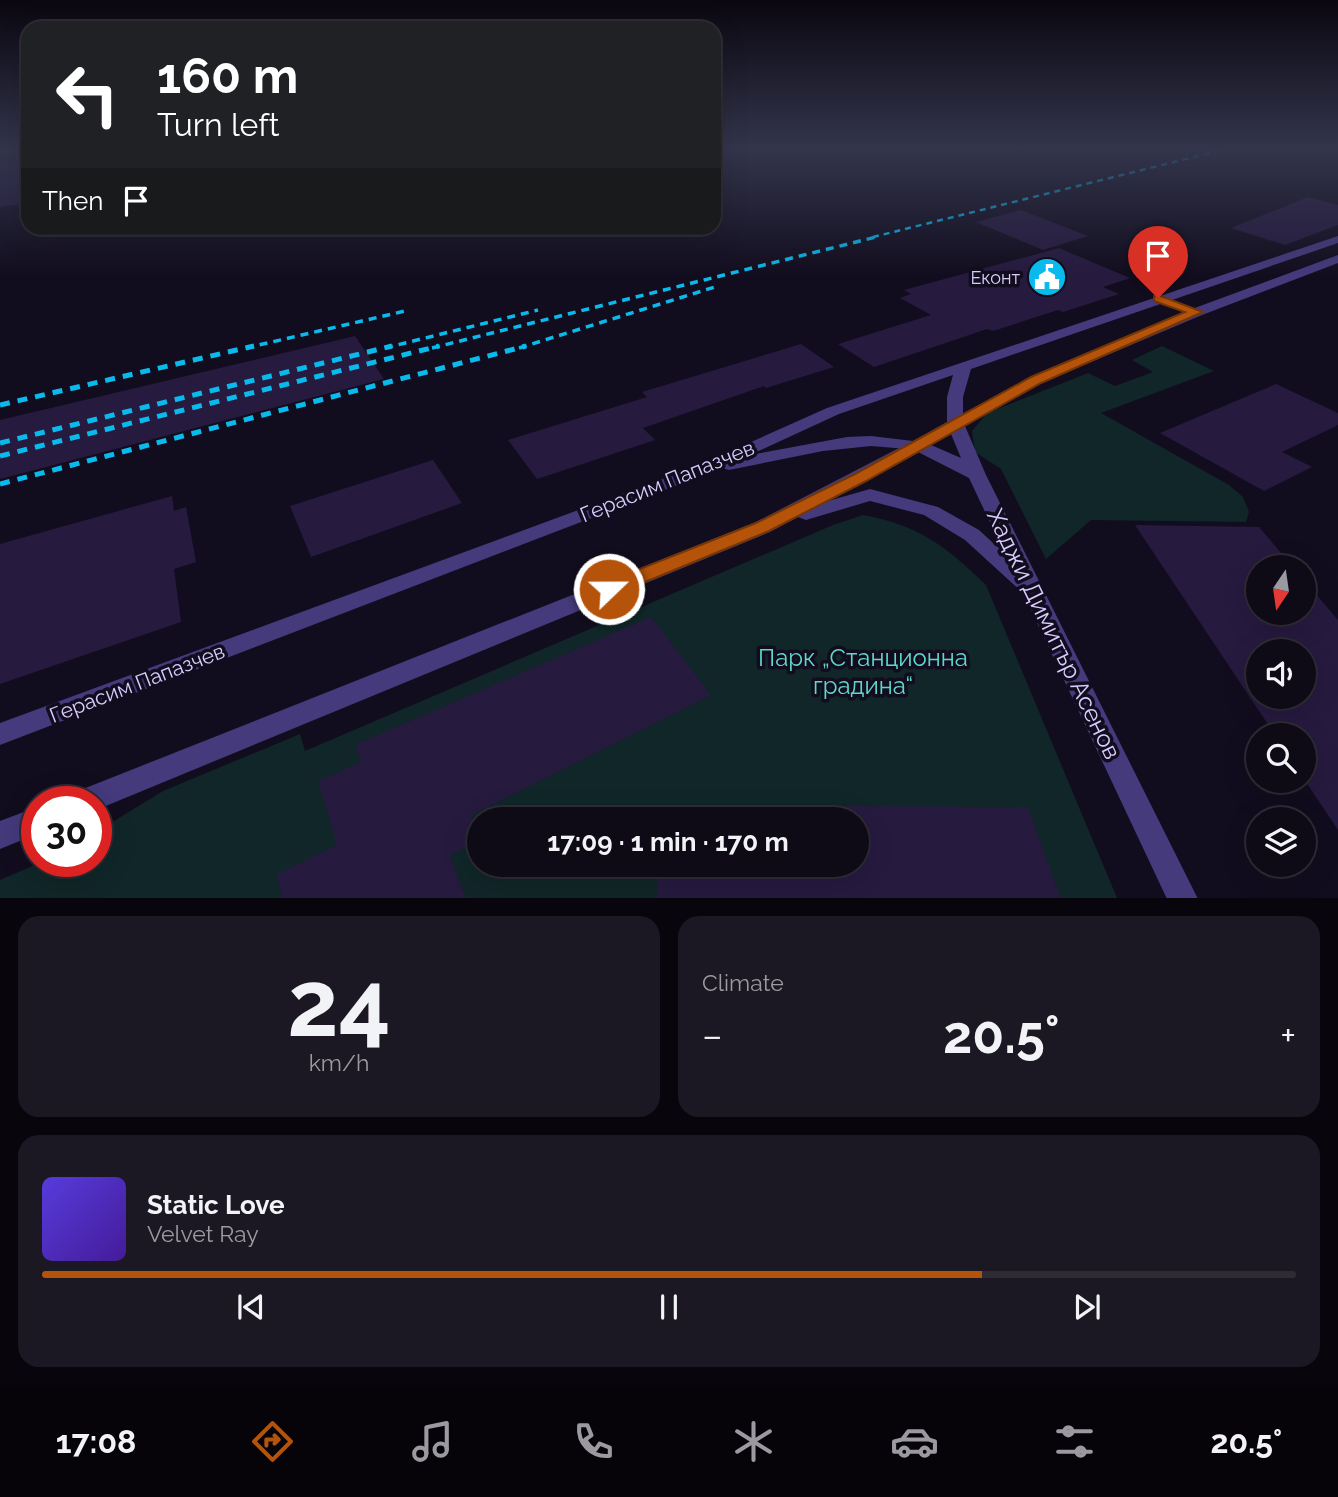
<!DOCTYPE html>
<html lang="en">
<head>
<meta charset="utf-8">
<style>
  body { margin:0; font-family:Raleway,sans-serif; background:#1c1823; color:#f1f3f6; height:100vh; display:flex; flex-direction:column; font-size:26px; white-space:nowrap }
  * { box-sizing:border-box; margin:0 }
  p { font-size:23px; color:#9b9aa1 }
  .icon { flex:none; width:38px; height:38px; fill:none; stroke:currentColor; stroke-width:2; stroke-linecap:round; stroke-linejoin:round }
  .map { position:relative; height:898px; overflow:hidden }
  .sheet { display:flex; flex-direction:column; gap:18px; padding:18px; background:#08060c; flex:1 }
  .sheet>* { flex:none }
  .guide { position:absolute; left:21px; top:21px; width:700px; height:214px; border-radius:21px; box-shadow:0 7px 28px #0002,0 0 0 2px #2e2b35; background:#202124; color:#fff; overflow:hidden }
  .needle { width:46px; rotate:193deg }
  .buttons { position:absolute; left:1246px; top:555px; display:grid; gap:14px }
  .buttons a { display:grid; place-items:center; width:70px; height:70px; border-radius:50%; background:#0e0a16; box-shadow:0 7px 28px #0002,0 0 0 2px #2e2b35; font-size:35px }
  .speed { position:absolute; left:21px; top:786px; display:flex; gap:14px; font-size:35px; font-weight:700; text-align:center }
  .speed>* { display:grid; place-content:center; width:91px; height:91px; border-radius:50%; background:#0e0a16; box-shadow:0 7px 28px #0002,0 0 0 2px #2e2b35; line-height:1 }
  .speed .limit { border:10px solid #d22; background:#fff; color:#111 }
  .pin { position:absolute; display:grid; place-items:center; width:60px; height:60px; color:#fff; margin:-72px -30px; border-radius:50% 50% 50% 0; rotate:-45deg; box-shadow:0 0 7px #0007 }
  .pin .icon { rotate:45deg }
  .me { position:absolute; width:77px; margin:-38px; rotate:68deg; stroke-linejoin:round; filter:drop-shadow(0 0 5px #0008) }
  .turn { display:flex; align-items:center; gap:24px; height:147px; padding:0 21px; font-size:32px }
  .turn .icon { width:91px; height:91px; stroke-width:2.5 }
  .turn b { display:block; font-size:49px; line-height:60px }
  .then { display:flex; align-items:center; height:66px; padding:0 21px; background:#0003; gap:14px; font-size:26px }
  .big { font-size:52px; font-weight:700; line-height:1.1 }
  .sheet .widget { flex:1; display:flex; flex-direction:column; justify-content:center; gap:10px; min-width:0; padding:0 24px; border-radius:21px; background:#1c1823 }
  .sheet .dial { align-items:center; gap:0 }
  .dial b { font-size:91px; line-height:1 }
  .song { display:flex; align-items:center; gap:21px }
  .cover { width:84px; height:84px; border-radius:10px; background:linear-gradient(135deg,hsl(250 70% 55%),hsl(260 70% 35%)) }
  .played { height:7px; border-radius:4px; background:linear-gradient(90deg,#b45309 75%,#2e2b35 75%) }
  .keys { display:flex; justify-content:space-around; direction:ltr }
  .heat { display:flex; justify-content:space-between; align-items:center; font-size:38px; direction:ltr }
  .sheet .tiles { flex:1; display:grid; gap:18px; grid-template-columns:1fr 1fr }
  .widget:last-child { grid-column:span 2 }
  .trip { position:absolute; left:467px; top:807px; width:402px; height:70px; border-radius:35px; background:#0e0a16; box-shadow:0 7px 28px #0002,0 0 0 2px #2e2b35; font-weight:700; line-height:70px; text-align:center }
  .tabs { display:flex; height:112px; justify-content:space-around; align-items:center; background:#060409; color:#9b9aa1 }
  .tabs .icon { width:49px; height:49px }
  .tabs .active { color:#b45309 }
  .tabs b { font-size:32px; color:#f1f3f6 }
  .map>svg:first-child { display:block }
  .green { fill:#102628; fill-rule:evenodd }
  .building { fill:#261a3f; fill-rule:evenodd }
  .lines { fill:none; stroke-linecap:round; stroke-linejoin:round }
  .street { fill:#443a7c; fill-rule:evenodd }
  .rail-far2 { stroke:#09bbec; stroke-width:2.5; stroke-dasharray:6 5; stroke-linecap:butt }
  .rail-far1 { stroke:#09bbec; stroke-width:3.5; stroke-dasharray:8 6; stroke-linecap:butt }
  .rail { stroke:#09bbec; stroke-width:5; stroke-dasharray:10 8; stroke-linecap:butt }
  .route { fill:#b45309; stroke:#753606; stroke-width:2 }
  .labels { text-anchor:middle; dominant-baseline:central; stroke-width:7; stroke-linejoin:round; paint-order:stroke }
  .far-poi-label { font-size:18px; fill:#d8ccfd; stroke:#120d1e; text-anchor:end }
  .street-label { font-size:21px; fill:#d8ccfd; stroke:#120d1e }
  .near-street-label { font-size:24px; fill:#d8ccfd; stroke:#120d1e }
  .near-park-label { font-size:24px; fill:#5cd9c9; stroke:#120d1e }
</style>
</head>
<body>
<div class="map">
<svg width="1338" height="899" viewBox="0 0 1338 899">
  <rect width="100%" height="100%" fill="#120d1e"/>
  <path class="green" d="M1162,346L1214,371L1101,413L1229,485L1243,497L1249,512L1246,522L1091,520L1046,559L1001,469L975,452L972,431L987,413L1088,373L1115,386L1153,372L1132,360Z
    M863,515C918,525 946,546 986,585L1117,898L0,899V880L44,861H96V832L163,791L300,734L305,751L833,525ZM480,819H858V864H480Z"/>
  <path class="building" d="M0,150H28V203L0,207Z
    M1308,197L1338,205V225L1285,245L1231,228Z
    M1021,210L1039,217L1088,236L1043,250L976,222Z
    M1059,248L1130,278L1103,287L1119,294L1063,312L1058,310L993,331L987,329L874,367L838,344L931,315L900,298L911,294L904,290Z
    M355,336L384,379L0,479V420Z
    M801,344L834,367L766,388L764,386L643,428L655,440L537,479L508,440L647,397L642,392Z
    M1276,384L1338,413V425L1282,452L1312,467L1264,491L1160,433Z
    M433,460L462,503L311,557L290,506Z
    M172,496L174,511L186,507L196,562L174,569L181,622L0,684V544Z
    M1135,525L1259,527L1293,567H1258V612H1304V580L1338,620V830L1304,779V735H1275ZM1258,651H1304V696H1258Z
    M651,617L711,695L471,815L480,840L450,855L466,899H282L277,874L337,845L318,781L361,762L355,745Z
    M659,805L1028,807L1061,899H657L658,864H858V819H659Z"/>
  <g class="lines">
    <path class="street" d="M1338,236V243L971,369L963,397V414L1031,377L1192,309L1338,255V263L1202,315L1041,383L965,426L986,475L1198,899H1167L1023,593L965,540L924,515L870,501L806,520L798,517L770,532L96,810V802H69L73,793L756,522L899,448H895L871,446L823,451L729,470L722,468L0,745V723L695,467L827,408ZM953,375L947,397V422L913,441L871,436L847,437L750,455L839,414ZM951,434L961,458L931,445ZM918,452L969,478L1005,554L979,530L938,507L870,489L828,501Z
      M37,807V834L0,849V821Z"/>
    <path class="rail-far2" d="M873,237L1222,150"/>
    <path class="rail-far1" d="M246,348L405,311
      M385,348L538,310
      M432,348L880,236
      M519,348L718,286"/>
    <path class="rail" d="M0,405L254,346
      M0,443L392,346
      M0,456L439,346
      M0,484L526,346"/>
  </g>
  <linearGradient id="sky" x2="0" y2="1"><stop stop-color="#0a0710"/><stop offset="0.54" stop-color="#33354c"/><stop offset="1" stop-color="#33354c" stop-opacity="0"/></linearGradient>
  <rect width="1338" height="276" fill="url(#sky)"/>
  <path class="route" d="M1158,295L1203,312L1041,383L866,481L769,531L616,594H602L600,589L602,584L756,523L855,474L1031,377L1185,312L1154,301V296Z"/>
  <defs>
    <g id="civic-disc" transform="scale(2.0125)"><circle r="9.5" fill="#09bbec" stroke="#120d1e"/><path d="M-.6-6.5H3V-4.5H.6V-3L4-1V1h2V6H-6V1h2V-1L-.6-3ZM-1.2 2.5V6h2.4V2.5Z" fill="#fff"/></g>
  </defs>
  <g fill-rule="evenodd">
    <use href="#civic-disc" x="1047" y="277"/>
  </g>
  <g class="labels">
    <g class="far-poi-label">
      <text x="1020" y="277">Еконт</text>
    </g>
    <g class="street-label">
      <text transform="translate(667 481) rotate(-22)">Герасим Папазчев</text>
      <text transform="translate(137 683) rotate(-21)">Герасим Папазчев</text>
    </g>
    <g class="near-street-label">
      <text transform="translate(1054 634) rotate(64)">Хаджи Димитър Асенов</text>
    </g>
    <g class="near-park-label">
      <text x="863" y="657">Парк „Станционна<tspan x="863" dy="28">градина“</tspan></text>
    </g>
  </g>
</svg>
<div class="buttons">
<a><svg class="needle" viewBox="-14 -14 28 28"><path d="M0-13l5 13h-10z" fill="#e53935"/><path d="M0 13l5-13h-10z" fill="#9b9aa1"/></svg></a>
<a><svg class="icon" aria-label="sound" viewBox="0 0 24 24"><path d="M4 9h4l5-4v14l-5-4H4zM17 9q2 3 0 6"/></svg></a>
<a><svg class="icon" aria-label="search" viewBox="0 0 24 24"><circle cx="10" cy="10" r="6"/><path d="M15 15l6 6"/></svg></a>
<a><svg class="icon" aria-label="layers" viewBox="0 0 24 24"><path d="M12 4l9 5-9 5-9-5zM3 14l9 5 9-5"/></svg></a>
</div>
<div class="speed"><div class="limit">30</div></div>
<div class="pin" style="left:1158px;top:298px;background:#d93025"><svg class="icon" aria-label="arrive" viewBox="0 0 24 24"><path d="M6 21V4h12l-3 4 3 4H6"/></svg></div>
<svg class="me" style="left:609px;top:589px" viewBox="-20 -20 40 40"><circle r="17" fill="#b45309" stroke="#fff" stroke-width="3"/><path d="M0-11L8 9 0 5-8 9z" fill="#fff"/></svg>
<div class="trip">17:09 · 1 min · 170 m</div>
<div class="guide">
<div class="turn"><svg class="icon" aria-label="left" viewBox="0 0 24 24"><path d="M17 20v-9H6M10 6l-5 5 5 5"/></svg><div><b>160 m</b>Turn left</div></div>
<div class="then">Then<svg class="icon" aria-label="arrive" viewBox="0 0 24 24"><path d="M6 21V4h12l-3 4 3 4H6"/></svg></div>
</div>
</div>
<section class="sheet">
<div class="tiles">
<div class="widget dial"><b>24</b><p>km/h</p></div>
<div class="widget"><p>Climate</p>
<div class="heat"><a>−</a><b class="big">20.5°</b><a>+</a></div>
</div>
<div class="widget">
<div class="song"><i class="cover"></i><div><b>Static Love</b><p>Velvet Ray</p></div></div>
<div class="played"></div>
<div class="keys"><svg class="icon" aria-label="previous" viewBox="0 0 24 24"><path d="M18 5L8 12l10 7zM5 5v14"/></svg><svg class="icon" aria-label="pause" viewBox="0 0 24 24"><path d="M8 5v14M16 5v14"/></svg><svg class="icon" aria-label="next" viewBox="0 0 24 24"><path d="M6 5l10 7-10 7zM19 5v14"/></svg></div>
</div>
</div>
</section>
<nav class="tabs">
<b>17:08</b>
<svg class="icon active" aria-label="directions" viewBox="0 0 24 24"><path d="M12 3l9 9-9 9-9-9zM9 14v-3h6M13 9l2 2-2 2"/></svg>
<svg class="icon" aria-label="music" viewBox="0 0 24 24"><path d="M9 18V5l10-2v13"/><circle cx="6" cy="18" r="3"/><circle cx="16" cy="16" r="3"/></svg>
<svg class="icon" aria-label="phone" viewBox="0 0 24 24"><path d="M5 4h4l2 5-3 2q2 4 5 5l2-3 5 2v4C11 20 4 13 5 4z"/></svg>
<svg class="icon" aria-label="climate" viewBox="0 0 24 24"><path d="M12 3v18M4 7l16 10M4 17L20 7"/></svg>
<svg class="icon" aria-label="car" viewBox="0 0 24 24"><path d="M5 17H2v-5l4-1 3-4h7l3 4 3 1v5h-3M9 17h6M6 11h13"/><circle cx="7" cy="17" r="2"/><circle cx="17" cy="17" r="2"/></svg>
<svg class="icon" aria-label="filters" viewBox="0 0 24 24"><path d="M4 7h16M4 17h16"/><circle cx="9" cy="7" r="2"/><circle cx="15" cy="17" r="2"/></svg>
<b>20.5°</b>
</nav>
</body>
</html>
